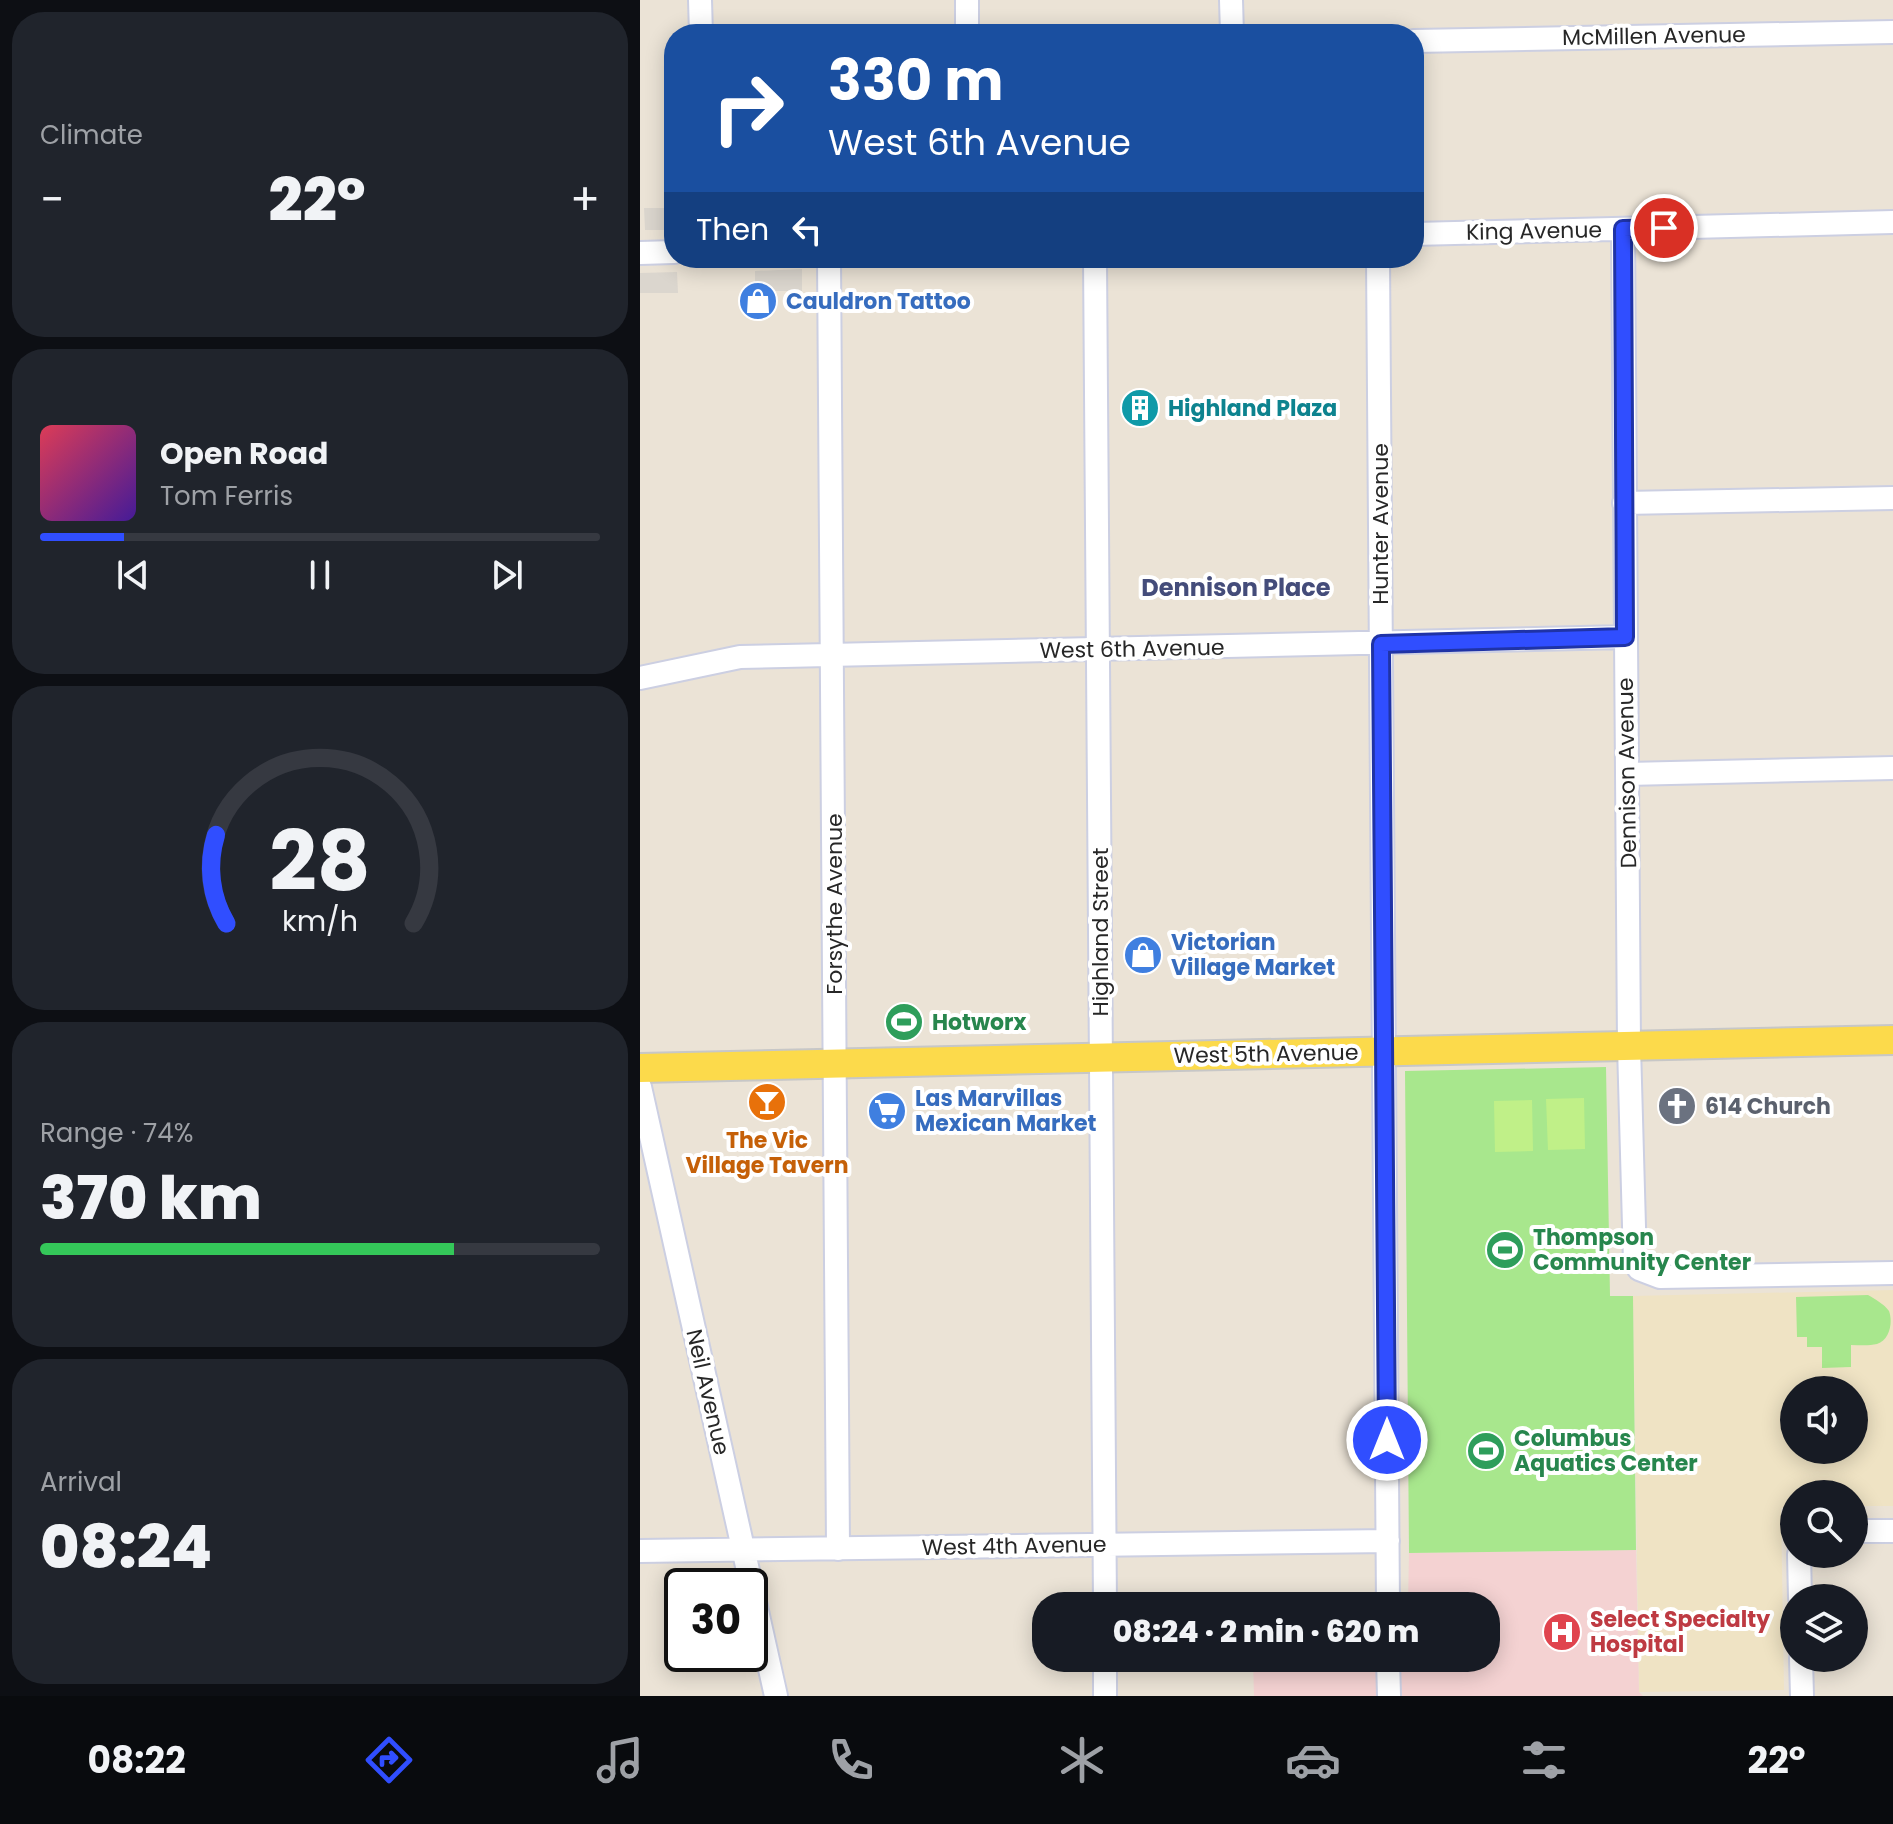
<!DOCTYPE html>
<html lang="en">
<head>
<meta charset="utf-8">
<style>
  body { margin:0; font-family:Poppins,sans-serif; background:#20242c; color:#f1f3f6; height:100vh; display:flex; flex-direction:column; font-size:30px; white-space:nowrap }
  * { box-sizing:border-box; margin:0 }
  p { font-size:26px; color:#9ea1a6 }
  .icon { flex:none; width:44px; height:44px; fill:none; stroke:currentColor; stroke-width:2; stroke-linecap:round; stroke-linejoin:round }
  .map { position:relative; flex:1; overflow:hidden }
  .side { display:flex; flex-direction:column; gap:12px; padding:12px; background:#0d0f14; width:640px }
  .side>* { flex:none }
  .guide { position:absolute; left:24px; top:24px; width:760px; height:244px; border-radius:32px; box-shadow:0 4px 20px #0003; background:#1a4fa0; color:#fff; overflow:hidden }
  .fabs { position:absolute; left:1140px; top:1376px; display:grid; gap:16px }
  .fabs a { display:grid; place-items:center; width:88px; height:88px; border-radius:50%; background:#171b24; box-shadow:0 4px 20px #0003; font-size:40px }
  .speed { position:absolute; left:24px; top:1568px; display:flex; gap:16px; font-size:40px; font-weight:700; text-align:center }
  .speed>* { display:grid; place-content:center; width:104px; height:104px; border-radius:50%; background:#171b24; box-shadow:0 4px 20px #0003; line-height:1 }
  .speed .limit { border:4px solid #111; border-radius:12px; background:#fff; color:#111 }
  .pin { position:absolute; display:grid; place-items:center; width:68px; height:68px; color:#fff; margin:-34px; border:4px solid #fff; border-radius:50%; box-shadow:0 2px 8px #0007 }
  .me { position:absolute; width:88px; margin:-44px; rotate:0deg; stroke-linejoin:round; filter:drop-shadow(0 0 6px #0008) }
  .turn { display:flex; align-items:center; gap:28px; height:168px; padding:0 32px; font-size:36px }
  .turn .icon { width:104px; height:104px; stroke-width:2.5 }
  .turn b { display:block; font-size:56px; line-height:68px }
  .then { display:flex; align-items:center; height:76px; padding:0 32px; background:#0003; gap:16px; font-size:30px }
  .big { font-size:60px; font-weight:800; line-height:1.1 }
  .side .tile { flex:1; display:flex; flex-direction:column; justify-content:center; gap:12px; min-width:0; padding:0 28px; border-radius:32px; background:#20242c }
  .side .dial { align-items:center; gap:0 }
  .dial svg { height:208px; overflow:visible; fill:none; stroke:#363941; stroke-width:7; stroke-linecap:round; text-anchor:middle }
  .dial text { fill:#f1f3f6; stroke:none }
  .song { display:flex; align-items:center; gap:24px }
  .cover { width:96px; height:96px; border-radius:12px; background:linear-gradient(135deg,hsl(350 70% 55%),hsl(260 70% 35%)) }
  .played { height:8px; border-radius:4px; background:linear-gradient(90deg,#304eff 15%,#363941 15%) }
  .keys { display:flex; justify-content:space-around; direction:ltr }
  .heat { display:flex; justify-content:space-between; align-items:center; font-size:44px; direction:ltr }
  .charge { height:12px; border-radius:6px; background:linear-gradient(90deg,#34c759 74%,#363941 0) }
  .trip { position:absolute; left:392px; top:1592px; width:468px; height:80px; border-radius:32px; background:#171b24; box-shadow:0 4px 20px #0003; font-weight:800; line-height:80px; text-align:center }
  .tab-bar { display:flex; height:128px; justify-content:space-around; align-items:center; background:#090b0e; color:#9ea1a6 }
  .tab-bar .icon { width:56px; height:56px }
  .tab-bar .selected { color:#304eff }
  .tab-bar b { font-size:36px; color:#f1f3f6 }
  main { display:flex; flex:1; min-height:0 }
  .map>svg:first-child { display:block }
  .education { fill:#efe3c4; fill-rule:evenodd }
  .medical { fill:#f4d2d2 }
  .green { fill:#a8e78d }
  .pitch { fill:#c0f088 }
  .plaza { fill:#dbd6ce }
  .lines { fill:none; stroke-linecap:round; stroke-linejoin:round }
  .minor-casing { stroke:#cccfe2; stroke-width:26 }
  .major-casing { stroke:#c7c7c7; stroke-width:32 }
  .minor { stroke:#fff; stroke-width:22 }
  .major { stroke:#fcda4b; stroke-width:28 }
  .route-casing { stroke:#1f33a6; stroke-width:20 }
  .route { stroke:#304eff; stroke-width:14 }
  .labels { text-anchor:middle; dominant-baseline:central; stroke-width:8; stroke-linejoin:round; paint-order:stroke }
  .street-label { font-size:22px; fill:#272727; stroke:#fff }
  .shop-label { font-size:22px; font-weight:bold; fill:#366cbe; stroke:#fff; text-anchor:start }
  .culture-label { font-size:22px; font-weight:bold; fill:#0d838f; stroke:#fff; text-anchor:start }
  .leisure-label { font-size:22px; font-weight:bold; fill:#27864d; stroke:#fff; text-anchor:start }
  .worship-label { font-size:22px; font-weight:bold; fill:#5b616d; stroke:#fff; text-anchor:start }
  .food-label { font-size:22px; font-weight:bold; fill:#c56008; stroke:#fff }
  .health-label { font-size:22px; font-weight:bold; fill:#be3a42; stroke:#fff; text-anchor:start }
  .neighbourhood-label { font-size:24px; font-weight:bold; fill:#444c7a; stroke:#fff }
</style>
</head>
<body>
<main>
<section class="side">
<div class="tile"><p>Climate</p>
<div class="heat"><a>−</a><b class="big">22°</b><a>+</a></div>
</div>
<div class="tile">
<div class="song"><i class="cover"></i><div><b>Open Road</b><p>Tom Ferris</p></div></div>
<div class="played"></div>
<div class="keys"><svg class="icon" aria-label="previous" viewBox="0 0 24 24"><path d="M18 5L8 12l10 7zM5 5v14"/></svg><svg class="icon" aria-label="pause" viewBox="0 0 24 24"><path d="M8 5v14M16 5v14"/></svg><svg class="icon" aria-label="next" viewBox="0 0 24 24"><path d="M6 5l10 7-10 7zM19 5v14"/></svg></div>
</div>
<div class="tile dial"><svg viewBox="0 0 100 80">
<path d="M14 69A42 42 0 1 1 86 69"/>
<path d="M14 69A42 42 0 0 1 10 35" stroke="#304eff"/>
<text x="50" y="56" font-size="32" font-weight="700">28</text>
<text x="50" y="72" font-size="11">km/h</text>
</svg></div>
<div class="tile"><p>Range · 74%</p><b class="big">370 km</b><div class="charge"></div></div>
<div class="tile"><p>Arrival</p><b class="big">08:24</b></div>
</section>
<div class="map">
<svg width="1253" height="1696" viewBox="0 0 1253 1696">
  <rect width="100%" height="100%" fill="#ebe3d6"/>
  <path class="education" d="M1253,1290V1506H1214V1494H1154V1507L1141,1508L1144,1690L999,1692L993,1296ZM1154,1390H1214V1450H1154Z"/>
  <path class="medical" d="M996,1550L999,1692L1003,1696H614L613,1658H846V1606H729L768,1604L769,1553Z"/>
  <path class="green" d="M966,1067L970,1296H993L996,1550L769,1553L765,1071Z
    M1228,1295C1235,1299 1244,1304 1249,1311C1253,1322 1250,1340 1237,1344C1229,1346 1219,1345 1211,1345V1367L1182,1368V1347H1167V1337H1157L1156,1297Z"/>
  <path class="pitch" d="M944,1098L945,1149L908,1150L906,1099Z
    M892,1100L893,1151L855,1152L854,1101Z"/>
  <path class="plaza" d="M4,208H34V230H5Z
    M162,269V291H115V271Z
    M37,272L38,293H0V273Z"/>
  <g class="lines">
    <g class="minor-casing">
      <path id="minor" d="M60,0L61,34
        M327,0V34
        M591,0L592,34
        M774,41L1253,32
        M983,229L989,1046L995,1262L999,1269L1020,1277L1253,1273
        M774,234L1253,222
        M0,253L34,252
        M189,258L198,1549
        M455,258L465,1606
        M738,258L748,1606
        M984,503L1253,498
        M0,678L100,657L985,637
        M987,774L1253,768
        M0,1087L136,1696
        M1214,1531H1253
        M0,1551L748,1541
        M1159,1554L1160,1598
        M465,1658V1696
        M748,1658L749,1696
        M1161,1658L1162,1696"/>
    </g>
    <g class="major-casing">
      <path id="major" d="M0,1068L1253,1040"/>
    </g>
    <use href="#minor" class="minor"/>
    <use href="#major" class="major"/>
  </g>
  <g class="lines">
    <g class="route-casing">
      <path id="route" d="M747,1440L741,644L985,637L983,229L1024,228"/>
    </g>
    <use href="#route" class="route"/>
  </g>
  <defs>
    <g id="shop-disc" transform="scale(2)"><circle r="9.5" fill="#3f7fe0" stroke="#fff"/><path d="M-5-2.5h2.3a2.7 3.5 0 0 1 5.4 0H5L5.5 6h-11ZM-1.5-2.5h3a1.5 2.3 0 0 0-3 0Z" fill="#fff"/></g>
    <g id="building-disc" transform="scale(2)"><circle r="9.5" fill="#0f9aa8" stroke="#fff"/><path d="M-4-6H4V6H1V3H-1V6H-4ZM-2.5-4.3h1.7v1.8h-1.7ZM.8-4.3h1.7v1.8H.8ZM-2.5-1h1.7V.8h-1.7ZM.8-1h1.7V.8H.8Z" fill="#fff"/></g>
    <g id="stadium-disc" transform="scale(2)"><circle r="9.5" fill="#2e9e5b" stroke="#fff"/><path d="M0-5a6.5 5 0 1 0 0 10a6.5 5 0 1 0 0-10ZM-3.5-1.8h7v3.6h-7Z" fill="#fff"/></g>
    <g id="bar-disc" transform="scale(2)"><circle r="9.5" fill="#e8710a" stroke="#fff"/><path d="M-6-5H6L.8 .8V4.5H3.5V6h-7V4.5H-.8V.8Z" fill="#fff"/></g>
    <g id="church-disc" transform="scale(2)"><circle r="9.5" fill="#6b7280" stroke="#fff"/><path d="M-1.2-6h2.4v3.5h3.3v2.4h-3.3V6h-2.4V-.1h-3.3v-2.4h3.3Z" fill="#fff"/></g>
    <g id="supermarket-disc" transform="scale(2)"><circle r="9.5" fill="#3f7fe0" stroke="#fff"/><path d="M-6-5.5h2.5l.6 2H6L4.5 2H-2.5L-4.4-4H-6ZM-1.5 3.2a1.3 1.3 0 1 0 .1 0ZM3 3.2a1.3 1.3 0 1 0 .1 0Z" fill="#fff"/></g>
    <g id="hospital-disc" transform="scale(2)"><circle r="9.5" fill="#e0444e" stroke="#fff"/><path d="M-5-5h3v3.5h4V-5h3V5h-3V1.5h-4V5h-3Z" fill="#fff"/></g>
  </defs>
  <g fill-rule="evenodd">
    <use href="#shop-disc" x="118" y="301"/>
    <use href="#building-disc" x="500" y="408"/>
    <use href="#shop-disc" x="503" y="955"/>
    <use href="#stadium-disc" x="264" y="1022"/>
    <use href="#bar-disc" x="127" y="1102"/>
    <use href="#church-disc" x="1037" y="1106"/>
    <use href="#supermarket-disc" x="247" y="1111"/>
    <use href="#stadium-disc" x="865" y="1250"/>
    <use href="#stadium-disc" x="846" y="1451"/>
    <use href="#hospital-disc" x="922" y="1632"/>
  </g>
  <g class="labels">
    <g class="street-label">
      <text transform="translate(1014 36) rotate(-1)">McMillen Avenue</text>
      <text transform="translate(894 231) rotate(-1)">King Avenue</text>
      <text transform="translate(740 524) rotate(-90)">Hunter Avenue</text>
      <text transform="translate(492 649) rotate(-1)">West 6th Avenue</text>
      <text transform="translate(987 773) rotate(-91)">Dennison Avenue</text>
      <text transform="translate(194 904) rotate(-90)">Forsythe Avenue</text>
      <text transform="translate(460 932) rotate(-90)">Highland Street</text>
      <text transform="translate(626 1054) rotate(-1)">West 5th Avenue</text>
      <text transform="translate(68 1392) rotate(77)">Neil Avenue</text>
      <text transform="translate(374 1546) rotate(-1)">West 4th Avenue</text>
    </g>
    <g class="shop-label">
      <text x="146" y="301">Cauldron Tattoo</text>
      <text x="531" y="942">Victorian<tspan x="531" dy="25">Village Market</tspan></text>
      <text x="275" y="1098">Las Marvillas<tspan x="275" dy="25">Mexican Market</tspan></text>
    </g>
    <g class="culture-label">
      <text x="528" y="408">Highland Plaza</text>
    </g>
    <g class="leisure-label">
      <text x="292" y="1022">Hotworx</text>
      <text x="893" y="1237">Thompson<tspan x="893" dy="25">Community Center</tspan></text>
      <text x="874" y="1438">Columbus<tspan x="874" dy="25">Aquatics Center</tspan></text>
    </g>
    <g class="worship-label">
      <text x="1065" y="1106">614 Church</text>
    </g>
    <g class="food-label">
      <text x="127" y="1140">The Vic<tspan x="127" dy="25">Village Tavern</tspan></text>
    </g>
    <g class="health-label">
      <text x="950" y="1619">Select Specialty<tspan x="950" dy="25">Hospital</tspan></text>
    </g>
    <g class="neighbourhood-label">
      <text x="596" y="587">Dennison Place</text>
    </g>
  </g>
</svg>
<div class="fabs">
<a><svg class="icon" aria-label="sound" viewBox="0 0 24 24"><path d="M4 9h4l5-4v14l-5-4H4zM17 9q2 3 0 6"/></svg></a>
<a><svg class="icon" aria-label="search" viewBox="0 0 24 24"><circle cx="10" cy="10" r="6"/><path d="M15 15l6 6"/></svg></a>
<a><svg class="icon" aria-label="layers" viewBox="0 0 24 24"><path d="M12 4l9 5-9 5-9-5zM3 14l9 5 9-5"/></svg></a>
</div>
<div class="speed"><div class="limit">30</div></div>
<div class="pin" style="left:1024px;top:228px;background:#d93025"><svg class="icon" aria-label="arrive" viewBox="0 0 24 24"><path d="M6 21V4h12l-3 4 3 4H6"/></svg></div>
<svg class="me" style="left:747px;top:1440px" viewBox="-20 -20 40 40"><circle r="17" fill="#304eff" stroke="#fff" stroke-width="3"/><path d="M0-11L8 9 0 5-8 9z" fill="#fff"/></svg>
<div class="trip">08:24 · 2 min · 620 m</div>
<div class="guide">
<div class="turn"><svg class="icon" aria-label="right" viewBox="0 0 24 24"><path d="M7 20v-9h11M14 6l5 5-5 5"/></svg><div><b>330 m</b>West 6th Avenue</div></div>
<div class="then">Then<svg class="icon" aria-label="left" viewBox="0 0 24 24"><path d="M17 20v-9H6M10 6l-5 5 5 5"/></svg></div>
</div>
</div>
</main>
<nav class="tab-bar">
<b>08:22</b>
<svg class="icon selected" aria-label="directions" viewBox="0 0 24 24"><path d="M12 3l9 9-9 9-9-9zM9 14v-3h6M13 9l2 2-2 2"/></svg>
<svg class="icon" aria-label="music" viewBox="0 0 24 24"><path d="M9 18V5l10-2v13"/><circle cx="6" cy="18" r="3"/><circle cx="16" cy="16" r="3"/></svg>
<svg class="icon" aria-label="phone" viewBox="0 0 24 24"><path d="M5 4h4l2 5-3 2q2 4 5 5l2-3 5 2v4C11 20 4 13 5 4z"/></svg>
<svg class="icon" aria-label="climate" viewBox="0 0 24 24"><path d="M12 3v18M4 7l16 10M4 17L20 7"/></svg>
<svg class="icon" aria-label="car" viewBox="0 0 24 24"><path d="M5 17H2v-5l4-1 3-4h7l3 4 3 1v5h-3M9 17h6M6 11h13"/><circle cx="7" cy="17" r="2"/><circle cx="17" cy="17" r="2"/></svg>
<svg class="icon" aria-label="filters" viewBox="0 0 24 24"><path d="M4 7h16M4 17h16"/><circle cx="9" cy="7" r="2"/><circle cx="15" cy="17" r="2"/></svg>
<b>22°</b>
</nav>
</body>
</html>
